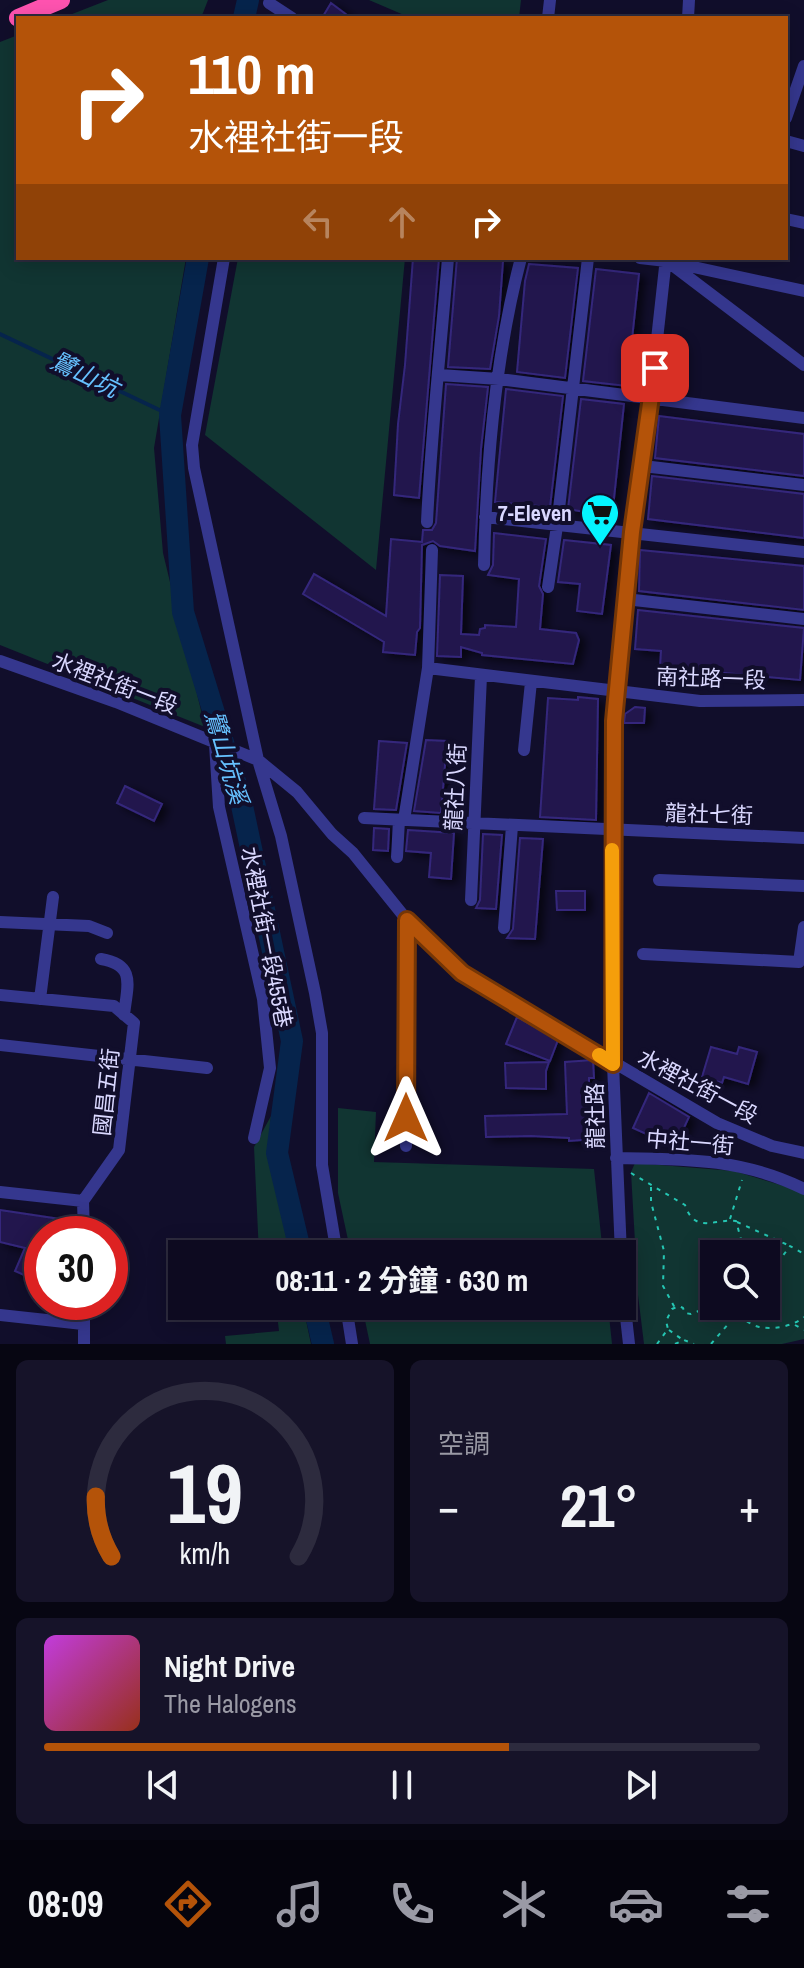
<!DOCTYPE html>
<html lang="zh-TW">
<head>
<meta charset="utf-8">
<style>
  body { margin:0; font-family:"Archivo Narrow","Noto Sans TC",sans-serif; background:#161329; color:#f1f3f6; height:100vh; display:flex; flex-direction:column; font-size:30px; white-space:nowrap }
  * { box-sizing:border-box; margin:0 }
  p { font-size:26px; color:#9a9aa5 }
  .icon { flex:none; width:44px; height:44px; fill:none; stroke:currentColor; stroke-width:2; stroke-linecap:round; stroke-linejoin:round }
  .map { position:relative; height:1344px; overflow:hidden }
  .side { display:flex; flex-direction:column; gap:16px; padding:16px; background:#070612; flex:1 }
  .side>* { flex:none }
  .banner { position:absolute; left:16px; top:16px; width:772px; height:244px; border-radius:0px; box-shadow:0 4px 20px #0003,0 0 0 2px #2d2b3e; background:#b45309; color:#fff; overflow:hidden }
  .buttons { position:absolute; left:700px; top:1240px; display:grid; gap:16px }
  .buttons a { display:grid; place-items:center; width:80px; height:80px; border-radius:0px; background:#0d0a20; box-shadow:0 4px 20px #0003,0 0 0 2px #2d2b3e; font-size:40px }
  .speed { position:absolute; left:24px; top:1216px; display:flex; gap:16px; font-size:40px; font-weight:700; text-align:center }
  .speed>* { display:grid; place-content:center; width:104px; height:104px; border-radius:50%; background:#0d0a20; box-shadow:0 4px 20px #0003,0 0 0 2px #2d2b3e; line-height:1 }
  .speed .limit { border:12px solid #d22; background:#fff; color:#111 }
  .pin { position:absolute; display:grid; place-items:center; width:68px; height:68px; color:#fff; margin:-34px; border-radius:16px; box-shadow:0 4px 12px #0006 }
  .me { position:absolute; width:88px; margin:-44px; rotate:0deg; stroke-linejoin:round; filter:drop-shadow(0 0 6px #0008) }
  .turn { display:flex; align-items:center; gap:28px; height:168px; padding:0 40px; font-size:36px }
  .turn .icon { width:104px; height:104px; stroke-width:2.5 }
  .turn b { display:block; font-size:56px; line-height:68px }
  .lanes { display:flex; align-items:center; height:76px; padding:0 40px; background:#0003; justify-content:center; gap:40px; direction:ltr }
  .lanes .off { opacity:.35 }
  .big { font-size:60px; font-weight:700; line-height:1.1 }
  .side .tile { flex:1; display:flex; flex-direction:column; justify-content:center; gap:12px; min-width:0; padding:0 28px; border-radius:12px; background:#161329 }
  .side .dial { align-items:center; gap:0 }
  .dial svg { height:208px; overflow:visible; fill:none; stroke:#2d2b3e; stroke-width:7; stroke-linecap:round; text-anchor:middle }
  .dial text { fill:#f1f3f6; stroke:none }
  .song { display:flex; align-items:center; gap:24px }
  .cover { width:96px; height:96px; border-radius:12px; background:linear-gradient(135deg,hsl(290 70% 55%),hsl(10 70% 35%)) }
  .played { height:8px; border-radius:4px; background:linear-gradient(90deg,#b45309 65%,#2d2b3e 65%) }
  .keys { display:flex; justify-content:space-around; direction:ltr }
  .heat { display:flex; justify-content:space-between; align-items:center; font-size:44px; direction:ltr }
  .side .tiles { flex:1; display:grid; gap:16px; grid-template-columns:1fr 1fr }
  .tile:last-child { grid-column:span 2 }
  .trip { position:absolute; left:168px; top:1240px; width:468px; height:80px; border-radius:0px; background:#0d0a20; box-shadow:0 4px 20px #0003,0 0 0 2px #2d2b3e; font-weight:700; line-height:80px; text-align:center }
  .dock { display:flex; height:128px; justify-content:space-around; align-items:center; background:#05040d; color:#9a9aa5 }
  .dock .icon { width:56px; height:56px }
  .dock .active { color:#b45309 }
  .dock b { font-size:36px; color:#f1f3f6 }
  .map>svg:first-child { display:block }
  .green { fill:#113532; fill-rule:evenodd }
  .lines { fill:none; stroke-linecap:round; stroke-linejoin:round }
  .stream { stroke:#06244c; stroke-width:4 }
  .river { stroke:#06244c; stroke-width:22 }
  .building { fill:#20184d; stroke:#34287c; stroke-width:2; filter:url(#shadow) }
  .path { stroke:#25c6b3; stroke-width:2; stroke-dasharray:4 6; stroke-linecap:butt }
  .minor { stroke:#35378e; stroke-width:12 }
  .highway { stroke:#ff53b0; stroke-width:18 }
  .route-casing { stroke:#753606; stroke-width:20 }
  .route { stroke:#b45309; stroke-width:14 }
  .slow { stroke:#f59e0b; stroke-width:14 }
  .labels { text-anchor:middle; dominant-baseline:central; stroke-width:8; stroke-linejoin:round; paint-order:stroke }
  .poi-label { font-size:22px; font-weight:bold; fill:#dad8ff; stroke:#110e2b; text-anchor:end }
  .street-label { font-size:22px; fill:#dad8ff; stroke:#110e2b }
  .water-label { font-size:24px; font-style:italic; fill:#66c1ff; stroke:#110e2b }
</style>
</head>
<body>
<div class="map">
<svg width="804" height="1344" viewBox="0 0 804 1344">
  <defs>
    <filter id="shadow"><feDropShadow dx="6" dy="3.5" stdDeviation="4" flood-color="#0009"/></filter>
  </defs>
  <rect width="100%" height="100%" fill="#110e2b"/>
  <path class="green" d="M108,0H208L201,18H62Z
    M369,0H521L519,18H411Z
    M18,35V258H186L154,448L163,553L205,727L0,645V42Z
    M238,258H405L376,570L205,435Z
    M338,1108L376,1112L374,1162L594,1169L603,1254H351L338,1193Z
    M271,1116L268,1156L291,1254H259L254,1147Z
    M635,1163L734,1171L804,1192V1339L782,1344H644L638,1295L631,1172ZM714,1254H766V1306H714Z
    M276,1306H303L311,1344H226L225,1336L279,1331Z
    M362,1306H608L612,1344H370Z"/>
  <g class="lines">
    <path class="stream" d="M0,334L170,415"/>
    <path class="river" d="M244,18L248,0
      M198,258L170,415L183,612L241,801L292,1041L277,1153L301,1254
      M314,1306L323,1344"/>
  </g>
  <path class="building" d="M331,3L351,18H322Z
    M413,258H439L419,498L394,495L398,424L405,365Z
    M457,258L503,261L499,316L490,369L448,367Z
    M529,264L578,268L565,378L517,372L525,281Z
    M596,269L639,274L627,386L583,381Z
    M446,384L488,387L481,449L475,551L440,546L433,541L422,545L420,628L417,632L415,655L383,652L384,642L303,594L314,574L386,616L391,539L422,542L423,530H432L436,523Z
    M506,389L563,396L550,507L495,502Z
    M581,399L624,404L612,517L568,509Z
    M659,416L804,434V476L655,458Z
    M652,476L804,494V538L648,519Z
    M494,533L546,539L539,586L543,594L540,629L576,633L579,640L573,664L482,655V653L461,647V657L437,656L440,575L463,576L461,634L479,635L480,629L485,628V625L516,627L519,579L488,575L493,565Z
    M564,540L611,545L602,614L577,611L580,584L558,582Z
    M640,550L804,566V610L639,591Z
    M638,610L804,628L800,680L660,667L661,651L635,649Z
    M578,697L598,699L596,820L540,817L548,698L578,700Z
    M635,707L645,708L644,723H624L625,714Z
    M426,740L447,741L441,813L414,811Z
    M379,741L407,743L396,810L374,809Z
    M125,786L162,804L154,821L117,803Z
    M374,828L389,829L388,851L373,850Z
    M408,830L454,833L451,879L429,877L431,853L406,851Z
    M483,834L502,835L496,909L476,908L480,900Z
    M520,838L543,839L535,939L507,938L513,929Z
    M556,891H585V910H557Z
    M517,1017L558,1040L550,1061L506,1044Z
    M711,1047L737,1054L739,1047L757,1052L748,1084L724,1077L722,1083L702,1077Z
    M593,1060L594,1078H589V1094L595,1139L569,1141V1138L531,1136L486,1137L485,1116L567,1114L565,1062Z
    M549,1062L546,1071V1089L506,1088L505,1063Z
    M649,1093L689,1117L675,1147L633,1128Z
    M0,1210L60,1219L74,1225V1234H42V1283L15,1271L25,1248L0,1242Z
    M207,1242L233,1243V1254H207Z"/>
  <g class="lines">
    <path class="path" d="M631,1173L685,1205C695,1235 716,1218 736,1221L745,1254
      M651,1187V1202L664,1251L663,1286L675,1308
      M730,1219L742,1180
      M737,1222L790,1246
      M766,1264L782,1257L790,1246L804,1254
      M795,1325L804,1330
      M669,1330L683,1340
      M657,1344L668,1329L666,1321L672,1309L679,1306L683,1308L685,1313L691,1314L714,1305
      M675,1344L684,1340L694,1344
      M711,1344L735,1316C744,1318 750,1325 759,1327C773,1330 794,1326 804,1317"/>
    <path class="minor" d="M269,3L292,18
      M548,18L550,0
      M688,18L689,0
      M786,118L804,66
      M786,141L804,146
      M786,219L804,223
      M224,258L192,445L194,468L258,760L281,836L315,993L322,1033V1165L337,1254
      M640,258L666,261L804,291
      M663,258L804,365
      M439,375L499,379L804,418
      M643,466L804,485
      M485,517L804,552
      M427,522C431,434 441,346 448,258
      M484,565C486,467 496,353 521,258
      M548,587L557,526L588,258
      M625,599L804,619
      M0,661L116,702L258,760L297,792L332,834L353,853L407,920L462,973L717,1123L772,1146L804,1153
      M428,668L700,701L804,700
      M215,744L219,807L263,999L270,1068L254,1138
      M524,750L531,682
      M364,818L804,838
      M404,820L428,668L432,550
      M397,857L399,820
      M659,880L804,886
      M471,900L481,676
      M0,922L89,926L107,933
      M504,928L512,826
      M643,954L799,962L804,927
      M101,959C137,965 127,986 124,1015
      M0,995L114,1006L134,1023L119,1150L83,1201
      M40,999L53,897
      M0,1045L207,1068
      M406,1146L407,920
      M616,1158C683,1159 742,1158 804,1189
      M0,1192L83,1201L84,1234
      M621,1254L613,1064V748L632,532L643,466L666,258
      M622,1281L629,1344
      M346,1306L352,1344
      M0,1315L83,1324
      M84,1344V1302"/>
    <path class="highway" d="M18,18L61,0"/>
  </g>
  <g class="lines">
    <g class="route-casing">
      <path id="route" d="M406,1118L407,920L462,973L613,1064L614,721L632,532L655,368"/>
    </g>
    <use href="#route" class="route"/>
    <path class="slow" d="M599,1055L613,1064L612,850"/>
  </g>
  <defs>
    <g id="supermarket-pin" transform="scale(2)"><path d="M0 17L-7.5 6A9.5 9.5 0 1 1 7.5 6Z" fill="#04f5ff" stroke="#110e2b"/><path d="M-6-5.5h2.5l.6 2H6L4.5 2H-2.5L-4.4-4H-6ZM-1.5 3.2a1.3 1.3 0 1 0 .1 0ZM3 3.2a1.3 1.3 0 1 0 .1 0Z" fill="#111"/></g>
  </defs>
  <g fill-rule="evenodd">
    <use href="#supermarket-pin" x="600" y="513"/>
  </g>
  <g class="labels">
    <g class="poi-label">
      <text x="572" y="513">7-Eleven</text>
    </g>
    <g class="street-label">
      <text transform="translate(711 678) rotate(2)">南社路一段</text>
      <text transform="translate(115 683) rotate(21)">水裡社街一段</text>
      <text transform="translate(455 787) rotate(-87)">龍社八街</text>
      <text transform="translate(709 814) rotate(2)">龍社七街</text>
      <text transform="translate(267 937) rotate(79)">水裡社街一段455巷</text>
      <text transform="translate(698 1086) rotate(28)">水裡社街一段</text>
      <text transform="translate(106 1092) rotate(-84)">國昌五街</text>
      <text transform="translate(595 1116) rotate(-91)">龍社路</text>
      <text transform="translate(690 1142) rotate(5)">中社一街</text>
    </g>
    <g class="water-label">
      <text transform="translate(85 374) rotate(26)">鷺山坑</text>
      <text transform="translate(227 757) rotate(74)">鷺山坑溪</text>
    </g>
  </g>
</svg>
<div class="buttons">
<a><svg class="icon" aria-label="search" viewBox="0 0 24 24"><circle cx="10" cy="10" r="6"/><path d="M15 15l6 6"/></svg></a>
</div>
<div class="speed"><div class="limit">30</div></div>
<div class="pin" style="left:655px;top:368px;background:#d93025"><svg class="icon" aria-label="arrive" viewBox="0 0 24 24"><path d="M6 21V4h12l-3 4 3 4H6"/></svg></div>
<svg class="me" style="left:406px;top:1118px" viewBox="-20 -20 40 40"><path d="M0-17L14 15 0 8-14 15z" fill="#b45309" stroke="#fff" stroke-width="4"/></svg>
<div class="trip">08:11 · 2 分鐘 · 630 m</div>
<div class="banner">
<div class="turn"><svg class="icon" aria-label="right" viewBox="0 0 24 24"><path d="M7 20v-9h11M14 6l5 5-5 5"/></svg><div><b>110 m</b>水裡社街一段</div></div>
<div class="lanes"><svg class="icon off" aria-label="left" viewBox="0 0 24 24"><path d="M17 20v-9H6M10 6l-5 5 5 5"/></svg><svg class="icon off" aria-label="ahead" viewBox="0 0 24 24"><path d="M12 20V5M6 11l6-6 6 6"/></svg><svg class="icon" aria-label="right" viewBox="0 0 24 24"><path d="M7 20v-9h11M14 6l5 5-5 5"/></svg></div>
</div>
</div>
<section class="side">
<div class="tiles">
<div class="tile dial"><svg viewBox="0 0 100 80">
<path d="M14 69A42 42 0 1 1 86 69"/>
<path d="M14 69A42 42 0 0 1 8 46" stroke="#b45309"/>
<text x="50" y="56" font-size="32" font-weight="700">19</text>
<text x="50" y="72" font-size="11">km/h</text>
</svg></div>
<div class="tile"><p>空調</p>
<div class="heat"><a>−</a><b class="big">21°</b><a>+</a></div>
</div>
<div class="tile">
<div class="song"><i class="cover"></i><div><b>Night Drive</b><p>The Halogens</p></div></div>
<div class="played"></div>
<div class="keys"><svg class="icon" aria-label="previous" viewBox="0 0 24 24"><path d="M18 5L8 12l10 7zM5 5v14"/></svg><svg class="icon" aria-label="pause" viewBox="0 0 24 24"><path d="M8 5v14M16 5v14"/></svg><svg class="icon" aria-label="next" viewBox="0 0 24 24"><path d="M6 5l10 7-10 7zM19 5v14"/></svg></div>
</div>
</div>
</section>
<nav class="dock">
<b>08:09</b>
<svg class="icon active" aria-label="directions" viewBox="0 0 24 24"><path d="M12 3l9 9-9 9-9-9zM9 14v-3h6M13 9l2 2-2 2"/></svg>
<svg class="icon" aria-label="music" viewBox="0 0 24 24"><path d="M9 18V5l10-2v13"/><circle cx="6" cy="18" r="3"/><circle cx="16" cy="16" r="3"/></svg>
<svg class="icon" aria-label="phone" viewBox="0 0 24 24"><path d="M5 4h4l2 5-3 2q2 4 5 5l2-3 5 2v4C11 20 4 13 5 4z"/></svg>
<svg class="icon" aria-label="climate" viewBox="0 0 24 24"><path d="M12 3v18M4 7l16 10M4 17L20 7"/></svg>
<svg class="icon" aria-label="car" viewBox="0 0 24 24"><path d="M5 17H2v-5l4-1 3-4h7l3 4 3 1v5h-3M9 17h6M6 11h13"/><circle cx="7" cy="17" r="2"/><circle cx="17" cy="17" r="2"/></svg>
<svg class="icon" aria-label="filters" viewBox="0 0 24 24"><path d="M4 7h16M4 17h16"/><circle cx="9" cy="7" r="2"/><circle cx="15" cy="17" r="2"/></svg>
</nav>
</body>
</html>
